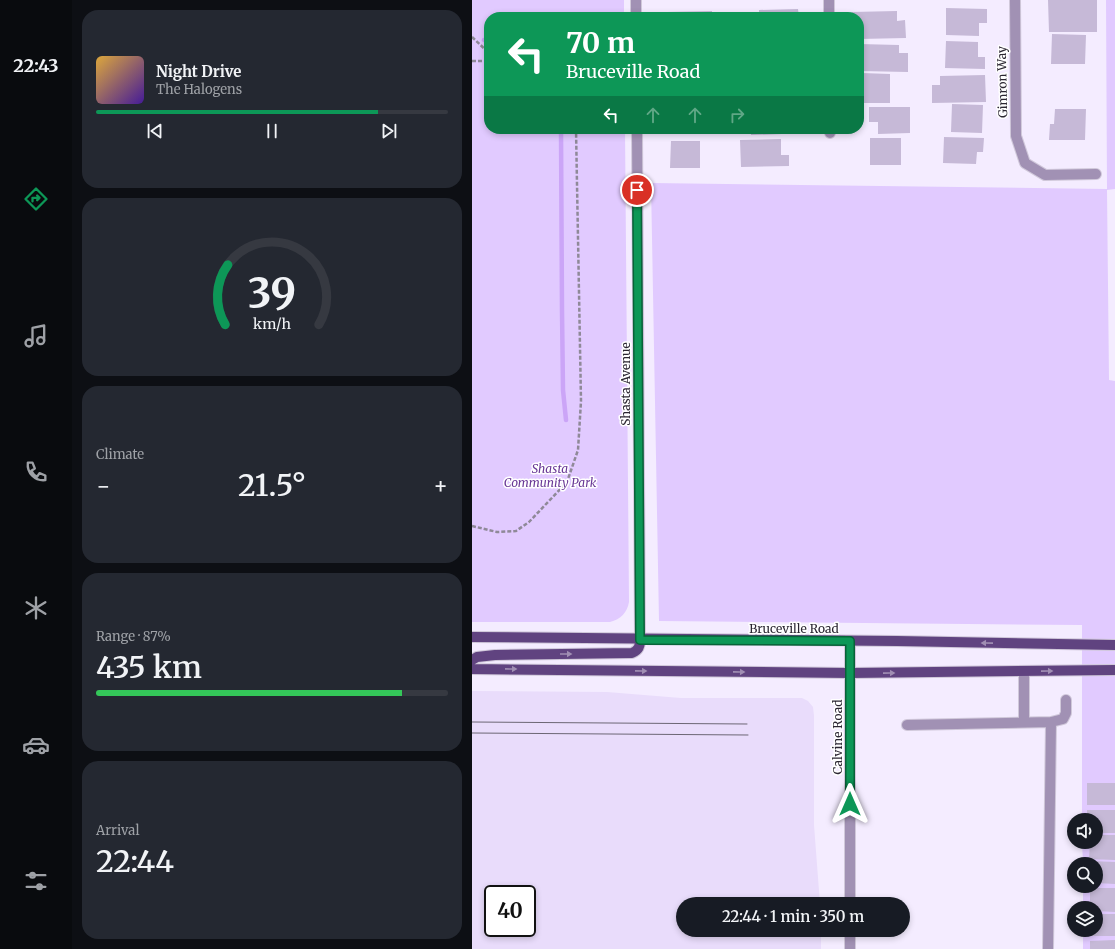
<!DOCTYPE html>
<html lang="en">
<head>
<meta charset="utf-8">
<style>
  body { margin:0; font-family:Merriweather,serif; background:#242831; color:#f1f3f6; height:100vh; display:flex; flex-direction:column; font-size:15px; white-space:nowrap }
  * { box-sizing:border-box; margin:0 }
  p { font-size:13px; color:#9ea1a6 }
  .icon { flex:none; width:22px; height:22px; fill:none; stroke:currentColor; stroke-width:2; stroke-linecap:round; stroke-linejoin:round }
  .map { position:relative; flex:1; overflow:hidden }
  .drawer { display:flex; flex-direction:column; gap:10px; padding:10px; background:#0d0f14; width:400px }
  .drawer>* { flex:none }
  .hud { position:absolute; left:12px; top:12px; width:380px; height:122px; border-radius:16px; box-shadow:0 2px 6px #0003; background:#0d9757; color:#fff; overflow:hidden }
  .buttons { position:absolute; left:595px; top:813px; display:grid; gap:8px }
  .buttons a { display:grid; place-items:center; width:36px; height:36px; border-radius:50%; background:#171b24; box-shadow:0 2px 6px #0003; font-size:20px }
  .speed { position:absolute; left:12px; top:885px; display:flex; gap:8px; font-size:20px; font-weight:700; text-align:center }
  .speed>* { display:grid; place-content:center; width:52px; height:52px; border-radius:50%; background:#171b24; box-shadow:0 2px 6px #0003; line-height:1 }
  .speed .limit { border:2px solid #111; border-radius:6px; background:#fff; color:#111 }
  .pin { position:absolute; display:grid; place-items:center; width:34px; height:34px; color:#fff; margin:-17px; border:2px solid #fff; border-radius:50%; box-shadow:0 1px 4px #0007 }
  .me { position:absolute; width:44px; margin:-22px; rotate:0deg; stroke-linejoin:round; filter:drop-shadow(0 0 3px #0008) }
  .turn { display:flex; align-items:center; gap:14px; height:84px; padding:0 16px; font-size:18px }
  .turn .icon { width:52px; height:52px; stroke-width:2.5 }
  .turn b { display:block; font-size:28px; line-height:34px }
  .lanes { display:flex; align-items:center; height:38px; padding:0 16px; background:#0003; justify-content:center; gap:20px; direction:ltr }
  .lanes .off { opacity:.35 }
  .big { font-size:30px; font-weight:600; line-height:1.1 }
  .drawer .tile { flex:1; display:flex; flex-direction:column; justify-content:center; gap:6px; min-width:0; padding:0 14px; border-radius:16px; background:#242831 }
  .drawer .dial { align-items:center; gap:0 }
  .dial svg { height:104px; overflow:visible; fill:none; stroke:#363941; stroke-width:7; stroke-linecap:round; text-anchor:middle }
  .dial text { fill:#f1f3f6; stroke:none }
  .song { display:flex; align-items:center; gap:12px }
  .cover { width:48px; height:48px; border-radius:6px; background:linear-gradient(135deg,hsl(40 70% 55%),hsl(260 70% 35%)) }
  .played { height:4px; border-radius:2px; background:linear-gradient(90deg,#0d9757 80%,#363941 80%) }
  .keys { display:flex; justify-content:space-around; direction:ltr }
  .heat { display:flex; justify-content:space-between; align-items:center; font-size:22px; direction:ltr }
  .charge { height:6px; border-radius:3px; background:linear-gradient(90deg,#34c759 87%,#363941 0) }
  .trip { position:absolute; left:204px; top:897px; width:234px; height:40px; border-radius:20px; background:#171b24; box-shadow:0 2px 6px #0003; font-weight:600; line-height:40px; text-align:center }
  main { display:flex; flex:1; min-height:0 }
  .tab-bar { display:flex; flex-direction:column; width:72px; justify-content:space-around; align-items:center; background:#090b0e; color:#9ea1a6 }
  .tab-bar .icon { width:28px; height:28px }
  .tab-bar .current { color:#0d9757 }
  .tab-bar b { font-size:18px; color:#f1f3f6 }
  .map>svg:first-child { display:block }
  .built { fill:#e9dcfb; fill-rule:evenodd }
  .green { fill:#e1caff }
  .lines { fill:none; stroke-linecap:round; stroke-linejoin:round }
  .stream { stroke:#cba5f7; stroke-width:4.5 }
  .building { fill:#c6b9d7 }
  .minor-casing { stroke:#d0c8da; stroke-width:12 }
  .major-casing { stroke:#d0c8da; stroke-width:12 }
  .path { stroke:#8f8998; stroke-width:2.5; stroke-dasharray:4 2; stroke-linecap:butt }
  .minor { stroke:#a191b4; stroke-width:10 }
  .major { stroke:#604380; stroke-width:10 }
  .tram { stroke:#6c6674; stroke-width:1 }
  .oneway { fill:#a08eb3 }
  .route-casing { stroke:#086239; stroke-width:10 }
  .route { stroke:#0d9757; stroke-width:7 }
  .labels { text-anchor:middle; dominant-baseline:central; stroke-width:3; stroke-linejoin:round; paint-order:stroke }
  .street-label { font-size:12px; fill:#2b2632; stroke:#fff }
  .park-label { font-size:12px; font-style:italic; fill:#693896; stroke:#fff }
</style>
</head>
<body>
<main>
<nav class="tab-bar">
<b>22:43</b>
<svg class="icon current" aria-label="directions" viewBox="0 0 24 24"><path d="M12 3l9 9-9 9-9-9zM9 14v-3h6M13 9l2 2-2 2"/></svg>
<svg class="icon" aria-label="music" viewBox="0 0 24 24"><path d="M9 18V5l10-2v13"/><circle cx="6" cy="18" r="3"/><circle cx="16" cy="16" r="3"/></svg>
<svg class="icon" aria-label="phone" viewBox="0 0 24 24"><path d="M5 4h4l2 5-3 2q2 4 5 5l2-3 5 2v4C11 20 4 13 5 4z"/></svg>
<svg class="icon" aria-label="climate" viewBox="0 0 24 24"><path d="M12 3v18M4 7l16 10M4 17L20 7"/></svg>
<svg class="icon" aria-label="car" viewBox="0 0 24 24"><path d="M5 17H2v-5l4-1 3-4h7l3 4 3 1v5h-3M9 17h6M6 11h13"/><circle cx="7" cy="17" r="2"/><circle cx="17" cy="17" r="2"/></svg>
<svg class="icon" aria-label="filters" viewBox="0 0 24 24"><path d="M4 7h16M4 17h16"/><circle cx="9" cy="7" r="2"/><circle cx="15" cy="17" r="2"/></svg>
</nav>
<section class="drawer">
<div class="tile">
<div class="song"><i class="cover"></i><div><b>Night Drive</b><p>The Halogens</p></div></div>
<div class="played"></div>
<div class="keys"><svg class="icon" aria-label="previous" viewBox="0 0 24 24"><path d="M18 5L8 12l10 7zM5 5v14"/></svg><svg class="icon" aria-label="pause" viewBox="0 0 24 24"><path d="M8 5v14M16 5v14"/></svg><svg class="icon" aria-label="next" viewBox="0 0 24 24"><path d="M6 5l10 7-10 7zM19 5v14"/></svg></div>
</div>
<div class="tile dial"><svg viewBox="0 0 100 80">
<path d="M14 69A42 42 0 1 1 86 69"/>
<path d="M14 69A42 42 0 0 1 16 23" stroke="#0d9757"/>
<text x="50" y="56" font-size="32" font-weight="700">39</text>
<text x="50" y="72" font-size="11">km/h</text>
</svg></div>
<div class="tile"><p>Climate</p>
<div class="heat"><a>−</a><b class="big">21.5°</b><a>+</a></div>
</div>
<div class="tile"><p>Range · 87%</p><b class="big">435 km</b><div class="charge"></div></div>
<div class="tile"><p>Arrival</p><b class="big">22:44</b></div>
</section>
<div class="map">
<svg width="643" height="949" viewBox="0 0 643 949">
  <rect width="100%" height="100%" fill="#f4ecff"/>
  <path class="built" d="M0,691L135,692L209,698H330L336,701L341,707L342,716V825L348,904H211V930H349V949H0ZM21,894H55V928H21Z"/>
  <path class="green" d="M0,0H152V17H17V129H153L157,602C155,613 149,619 138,622H0Z
    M634,0H643V189L635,190L637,380L643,381V949H611V930H624V908H611V886H624V864H611L610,842H624V820H610V625L187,621L179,183L635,189Z"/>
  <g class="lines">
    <path class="stream" d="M12,40L17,42
      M89,129L90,311L91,390L94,420"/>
  </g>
  <path class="building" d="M576,0H625V32H577Z
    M474,8L515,9V23H507V36L474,35Z
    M326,9L327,17H287V10Z
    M240,11V17H195V12Z
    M425,11V21L433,20L434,38L387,39V17H380V12Z
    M580,34L614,35L613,64H579Z
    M474,41L506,42V57H513V69L473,68Z
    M387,44L427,45V53H436V72L387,71Z
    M390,73L418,74V103H387V90H389Z
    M513,75L514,102L460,103V85H468V76Z
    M480,104L511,105L510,133L479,132Z
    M397,107H438V133L406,134V122H397Z
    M583,109H614L613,140H577L578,124H582Z
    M198,129H237V133H198Z
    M279,129H310V134L279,135Z
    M472,137L512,138L511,152H505L504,164L471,163Z
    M398,138H429V165H398Z
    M309,139V155H317V166L269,167L268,140Z
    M199,141H228V168H198Z
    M615,783H643V805H615Z
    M615,810H643V833H624V820H615Z
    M624,835H643V860L617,859L618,842H624Z
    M618,861L643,862V884L624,883V864H618Z
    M618,888H643V912L624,911V908H618Z
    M624,914H643V936H618L617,930H624Z
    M643,940V949H618V941Z"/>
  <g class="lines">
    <g class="minor-casing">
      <path id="minor" d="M164,0V17
        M357,0V17
        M543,0L544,136L553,163L573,175L624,174
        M165,129L168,640
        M358,129V133
        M552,671V722
        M579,722L591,719L594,713V700
        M435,725L579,722L576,949
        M378,904V641
        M378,949V930"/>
    </g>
    <g class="major-casing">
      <path id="major" d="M0,637L425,641L643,645
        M0,660L5,657L23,655L160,653C167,650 168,646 168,640
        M0,669L378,673L643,670"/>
    </g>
    <path class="path" d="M0,37L17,53
      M0,61H17
      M0,526L25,532L44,531L57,522L95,482L106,450L109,401L104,129"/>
    <use href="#minor" class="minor"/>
    <use href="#major" class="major"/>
    <path class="tram" d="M0,722L275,724
      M0,733L276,735"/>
  </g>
  <defs><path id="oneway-solid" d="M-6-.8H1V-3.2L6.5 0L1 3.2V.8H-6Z"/></defs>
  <g class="oneway">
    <use href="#oneway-solid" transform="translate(515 643) rotate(-179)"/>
    <use href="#oneway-solid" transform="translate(94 654)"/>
    <use href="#oneway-solid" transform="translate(39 669) rotate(1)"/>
    <use href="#oneway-solid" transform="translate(169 671) rotate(1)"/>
    <use href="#oneway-solid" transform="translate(575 671) rotate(-1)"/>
    <use href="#oneway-solid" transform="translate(267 672) rotate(1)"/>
    <use href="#oneway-solid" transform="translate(417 673) rotate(-1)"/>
  </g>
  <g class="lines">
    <g class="route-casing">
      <path id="route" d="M165,190L168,640L378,641V804"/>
    </g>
    <use href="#route" class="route"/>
  </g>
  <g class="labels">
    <g class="street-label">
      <text transform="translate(530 82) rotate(-91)">Gimron Way</text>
      <text transform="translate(153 384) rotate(-90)">Shasta Avenue</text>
      <text x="322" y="628">Bruceville Road</text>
      <text transform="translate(365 737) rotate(-90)">Calvine Road</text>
    </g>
    <g class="park-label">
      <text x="78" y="468">Shasta<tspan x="78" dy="14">Community Park</tspan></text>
    </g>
  </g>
</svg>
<div class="buttons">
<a><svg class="icon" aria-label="sound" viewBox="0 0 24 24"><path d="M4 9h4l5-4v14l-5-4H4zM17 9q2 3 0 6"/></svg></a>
<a><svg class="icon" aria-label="search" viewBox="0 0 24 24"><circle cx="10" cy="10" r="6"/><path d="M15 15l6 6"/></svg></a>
<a><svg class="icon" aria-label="layers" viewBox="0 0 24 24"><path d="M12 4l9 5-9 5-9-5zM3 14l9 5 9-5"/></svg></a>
</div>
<div class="speed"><div class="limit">40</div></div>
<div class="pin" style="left:165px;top:190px;background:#d93025"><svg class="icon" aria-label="arrive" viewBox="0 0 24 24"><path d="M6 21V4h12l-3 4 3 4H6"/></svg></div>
<svg class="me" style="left:378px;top:804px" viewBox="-20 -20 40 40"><path d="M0-17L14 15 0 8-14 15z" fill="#0d9757" stroke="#fff" stroke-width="4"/></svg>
<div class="trip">22:44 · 1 min · 350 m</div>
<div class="hud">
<div class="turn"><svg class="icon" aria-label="left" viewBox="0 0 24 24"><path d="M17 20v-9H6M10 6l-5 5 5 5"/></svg><div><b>70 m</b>Bruceville Road</div></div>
<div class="lanes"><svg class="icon" aria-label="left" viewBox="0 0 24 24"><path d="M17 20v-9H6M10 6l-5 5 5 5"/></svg><svg class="icon off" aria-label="ahead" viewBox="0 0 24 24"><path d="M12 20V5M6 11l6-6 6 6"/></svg><svg class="icon off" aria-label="ahead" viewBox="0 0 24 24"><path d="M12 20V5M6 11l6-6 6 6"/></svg><svg class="icon off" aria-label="right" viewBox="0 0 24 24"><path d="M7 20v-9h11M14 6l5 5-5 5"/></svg></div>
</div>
</div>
</main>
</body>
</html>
